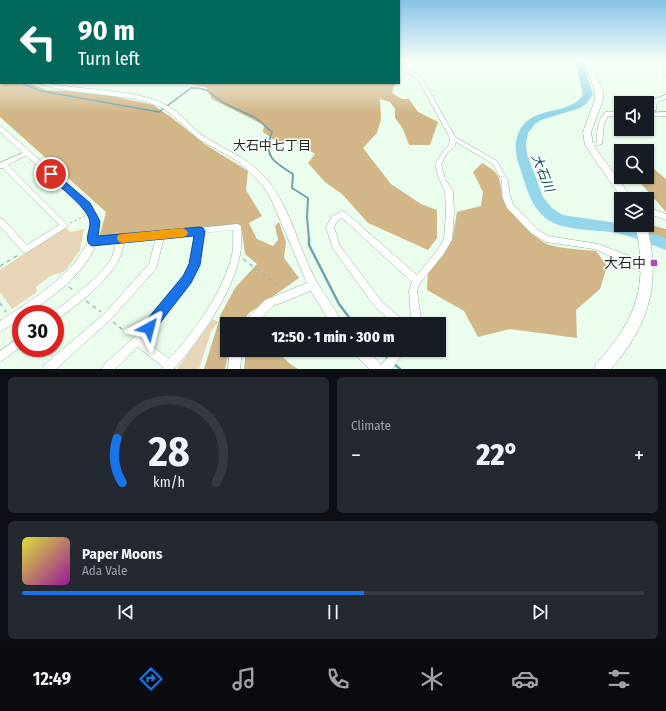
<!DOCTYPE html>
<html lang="en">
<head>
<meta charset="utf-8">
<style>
  body { margin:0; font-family:"Fira Sans Condensed","Noto Sans JP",sans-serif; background:#242831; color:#f1f3f6; height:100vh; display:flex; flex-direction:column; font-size:15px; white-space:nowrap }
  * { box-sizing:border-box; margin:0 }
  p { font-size:13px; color:#9ea1a6 }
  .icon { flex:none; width:22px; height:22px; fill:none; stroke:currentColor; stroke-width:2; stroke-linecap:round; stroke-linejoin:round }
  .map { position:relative; height:369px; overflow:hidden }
  .details { display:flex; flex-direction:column; gap:8px; padding:8px; background:#0d0f14; flex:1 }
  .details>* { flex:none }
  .guide { position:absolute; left:0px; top:0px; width:400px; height:84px; box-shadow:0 1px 3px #0004; background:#00695c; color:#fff; overflow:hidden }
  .fabs { position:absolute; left:614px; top:96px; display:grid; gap:8px }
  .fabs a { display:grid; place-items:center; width:40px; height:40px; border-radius:0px; background:#171b24; box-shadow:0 1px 3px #0004; font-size:20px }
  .speed { position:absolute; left:12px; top:305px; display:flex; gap:8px; font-size:20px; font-weight:700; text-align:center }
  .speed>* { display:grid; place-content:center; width:52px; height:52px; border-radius:50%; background:#171b24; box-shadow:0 1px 3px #0004; line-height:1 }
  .speed .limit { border:6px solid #d22; background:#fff; color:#111 }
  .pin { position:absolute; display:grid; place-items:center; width:34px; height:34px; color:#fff; margin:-17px; border:2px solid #fff; border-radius:50%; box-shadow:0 1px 4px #0007 }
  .me { position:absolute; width:44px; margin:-22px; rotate:38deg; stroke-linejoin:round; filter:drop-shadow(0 0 3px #0008) }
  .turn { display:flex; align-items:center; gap:14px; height:84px; padding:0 12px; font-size:18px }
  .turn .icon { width:52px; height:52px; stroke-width:2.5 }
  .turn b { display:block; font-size:28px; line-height:34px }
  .big { font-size:30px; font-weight:800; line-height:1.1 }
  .details .widget { flex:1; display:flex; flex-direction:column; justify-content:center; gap:6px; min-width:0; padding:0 14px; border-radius:6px; background:#242831 }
  .details .dial { align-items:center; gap:0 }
  .dial svg { height:104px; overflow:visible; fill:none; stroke:#363941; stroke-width:7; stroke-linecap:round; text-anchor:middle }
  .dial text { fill:#f1f3f6; stroke:none }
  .song { display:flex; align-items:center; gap:12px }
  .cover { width:48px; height:48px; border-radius:6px; background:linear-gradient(135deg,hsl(60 70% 55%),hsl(300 70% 35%)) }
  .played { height:4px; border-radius:2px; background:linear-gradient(90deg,#1a73e8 55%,#363941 55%) }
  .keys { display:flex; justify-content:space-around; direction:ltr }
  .heat { display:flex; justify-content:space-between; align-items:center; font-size:22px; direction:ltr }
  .details .tiles { flex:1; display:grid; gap:8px; grid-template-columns:1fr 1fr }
  .widget:last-child { grid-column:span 2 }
  .trip { position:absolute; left:220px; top:317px; width:226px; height:40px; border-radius:0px; background:#171b24; box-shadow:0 1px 3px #0004; font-weight:800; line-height:40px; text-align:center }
  .dock { display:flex; height:64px; justify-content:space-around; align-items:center; background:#090b0e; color:#9ea1a6 }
  .dock .icon { width:28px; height:28px }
  .dock .on { color:#1a73e8 }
  .dock b { font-size:18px; color:#f1f3f6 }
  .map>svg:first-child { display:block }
  .green { fill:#e8d5b7 }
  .forest { fill:#d2b687 }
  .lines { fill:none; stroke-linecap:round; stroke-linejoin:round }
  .stream-far2 { stroke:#71a1ac; stroke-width:1.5 }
  .stream-far1 { stroke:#71a1ac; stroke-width:2 }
  .stream { stroke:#71a1ac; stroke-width:2.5 }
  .river { fill:#96d6ea; fill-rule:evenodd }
  .minor-casing { stroke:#95b29a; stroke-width:1 }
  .tertiary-casing { stroke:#95b29a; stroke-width:1 }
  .secondary-casing { stroke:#95b29a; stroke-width:1 }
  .path-far1 { stroke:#a8b8ab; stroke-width:1; stroke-dasharray:2.5 2.5; stroke-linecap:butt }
  .path { stroke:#a8b8ab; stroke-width:1.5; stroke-dasharray:4 4; stroke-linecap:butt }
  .minor { fill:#fff; fill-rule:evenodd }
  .tertiary { fill:#fff; fill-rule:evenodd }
  .secondary { fill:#fff; fill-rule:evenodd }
  .route { fill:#1a73e8; stroke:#114b97 }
  .slow { fill:#f59e0b }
  .poi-dot { fill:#ac4db6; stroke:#fff; stroke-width:1.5 }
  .labels { text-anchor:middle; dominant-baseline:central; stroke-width:3; stroke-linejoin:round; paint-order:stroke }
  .neighbourhood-label { font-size:13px; fill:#1b261d; stroke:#fff }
  .water-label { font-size:13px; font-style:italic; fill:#134a58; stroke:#fff }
  .near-poi-label { font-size:14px; fill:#1b261d; stroke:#fff; text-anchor:end }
</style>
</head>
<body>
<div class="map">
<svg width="666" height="369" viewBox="0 0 666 369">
  <rect width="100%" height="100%" fill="#ebfeee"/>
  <path class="green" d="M64,227L71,232L84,229L80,250L68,267L63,272L50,276L36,287L37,292L12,309L0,292V270Z
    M213,319L218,322L211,332L199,369H177Z"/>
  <path class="forest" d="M0,66L1,83H28L47,90L97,93L153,105L172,118L206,145L248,171L246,190L262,216L249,223L257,239L273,246L278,240L275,226L279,222L286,242L284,258L299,278L249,313L241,324H227V350H229L225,369H204L221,314L235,288L257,264L245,254L241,225L99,238L106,212L0,117Z
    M183,83H395L392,93L402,99H409L418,112L438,122L430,145H409L403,129L395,118V109L390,102L380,99L381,120L377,133L363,148L391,184L421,204L437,210V238L428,250L368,223L342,194L325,182L308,163L315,154L289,139L280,144L263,132L264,125L212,99L206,87Z
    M482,163C505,176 497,179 504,200C507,211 537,240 547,244C557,248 584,250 596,251L607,266L600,289L576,310L577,338L510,329L478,337L464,311L427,290L428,271L452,241L457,212L481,206L483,192L473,172Z
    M647,163L666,179V212L635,177H647Z
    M651,225L666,229V250L648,231Z
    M246,350C255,350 270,347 278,353C285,358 290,365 298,369H244Z"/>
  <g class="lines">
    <path class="stream-far2" d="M20,83L41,91L159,112L191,88H198L206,90L224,103L256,118L272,132L270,139"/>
    <path class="stream-far1" d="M270,138C264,159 278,164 293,174L292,188L308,198L307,217L309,239"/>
    <path class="stream" d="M309,238V245L339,304L354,324
      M380,350L389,359
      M394,364L400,369"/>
    <path class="river" d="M575,61H583L593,95L586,104L580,108L541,120L535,124L528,133L526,144L527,154L543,197L552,208L563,215L617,223L666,238V250C650,244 634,237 617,233C595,229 558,232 542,215C530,203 526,186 521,171C516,156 512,142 521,128C536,105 569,116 583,95Z"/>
    <g class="minor-casing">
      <path id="minor" d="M399,66L419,75L424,81L455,137L497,161L508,181L510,196L513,204L537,229L548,236L598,244L633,257L651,269L652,272L651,275L648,276L645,275L627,263L594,249L546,242L531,233L507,208L502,196V181L493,164L456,142L454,147L448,152L441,164L445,179L453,191L454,212L452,240L443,255L420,283L417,291L421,320L419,324H409L411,320L409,291L412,282L342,218L338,220L334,227L340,246L382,302L404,321L406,324H394L376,308L333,249L326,227L332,216L342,211L345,212L417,275L437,251L444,239L446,212L445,191L439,179L435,164L444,150L449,145L450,138L420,83L415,77L399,69Z
        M663,69H666V75L664,74Z
        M666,95V99L657,102L656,110L647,113V109L651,108L652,100Z
        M606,112H621V116H608L604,124L602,144L589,147L587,146L586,145L587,144L597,142C597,131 597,122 604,113Z
        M666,112V116L647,117V113Z
        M27,151L30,153L29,154L8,165L68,225L67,227L26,253L23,252L0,226V218L3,219L27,245L59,225L3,168H0V163Z
        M647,207L666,214V220L647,213Z
        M237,224L240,225L241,227C241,236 242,246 240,255C231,296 201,338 174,369H162L163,367L138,347L115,369H102L103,365L138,334L184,277L190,265L195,234L164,237L156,269L110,320L56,369H43L44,365L104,314L149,264L156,238L124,241C123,247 122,254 119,259C107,283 79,303 58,319L55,321V314H51L52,313C68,301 103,275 112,257C114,252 115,247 116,242L92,244L89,243L88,241L89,239ZM233,230C233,239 234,247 232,255C223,292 195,331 169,359L145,340L190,283L198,265L204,233Z
        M21,336V347L0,362V351Z
        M394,350H405L392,369H380L381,365Z"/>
    </g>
    <g class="tertiary-casing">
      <path id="tertiary" d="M37,83C49,83 61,86 73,87C103,91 141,91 168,106C182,114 191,128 205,137C228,151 252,160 269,182C290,209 298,244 313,275C321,291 336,308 342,324H331L311,291L273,306L256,324H244L245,320L265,300L307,283L271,199L263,186L247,169L234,159L200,140L174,117L163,108L143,101L129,98L70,91L55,88Z
        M0,126L2,127L90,204C97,216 102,223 98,238C90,267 63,289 40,305C36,308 32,313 27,314C25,314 23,314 21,314V319L0,332V321C31,300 92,265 91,222C90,217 86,213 84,208L0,132Z
        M230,350H242L240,369H228Z
        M353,350H367L381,365L383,369H369L355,354Z"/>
    </g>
    <g class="secondary-casing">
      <path id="secondary" d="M584,61H590L603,91V100L591,132L593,145L633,199H622L585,145L583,132L595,100V91Z
        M635,225H647C661,283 650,324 611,369H594L596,364C637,319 649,285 635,225Z"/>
    </g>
    <path class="path-far1" d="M70,223L85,216"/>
    <path class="path" d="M243,259L282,288
      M0,266L20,254
      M69,287L74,291
      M86,301L101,312
      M0,303L6,312
      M113,322L131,336"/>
    <use href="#minor" class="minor"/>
    <use href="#tertiary" class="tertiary"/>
    <use href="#secondary" class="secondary"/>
  </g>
  <linearGradient id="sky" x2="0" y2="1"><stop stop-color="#87c2e9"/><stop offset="0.54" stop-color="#f6fff7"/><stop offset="1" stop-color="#f6fff7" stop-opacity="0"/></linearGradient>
  <rect width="666" height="113" fill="url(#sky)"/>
  <path class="route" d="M51,171L54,172L90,203L100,221L98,236L200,227L203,228L205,231L200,265L191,283L153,332L149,334L144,332L143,328L144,323L183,276L189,264L194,236L92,246L89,244C85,238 90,230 90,223C90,209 58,186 48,176L46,174L48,172Z"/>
  <path class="slow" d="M183,228L186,230L188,233L186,236L183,237L122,243L118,241L117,238L118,235L122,234Z"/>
  <rect class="poi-dot" x="650" y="259" width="8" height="8" rx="2"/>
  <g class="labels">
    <g class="neighbourhood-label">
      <text x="272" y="145">大石中七丁目</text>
    </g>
    <g class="water-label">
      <text transform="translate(543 173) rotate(68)">大石川</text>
    </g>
    <g class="near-poi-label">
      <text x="646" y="263">大石中</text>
    </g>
  </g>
</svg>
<div class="fabs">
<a><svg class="icon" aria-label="sound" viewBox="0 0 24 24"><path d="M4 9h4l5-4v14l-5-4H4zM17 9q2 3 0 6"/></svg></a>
<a><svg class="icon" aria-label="search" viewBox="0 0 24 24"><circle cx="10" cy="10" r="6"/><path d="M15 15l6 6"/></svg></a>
<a><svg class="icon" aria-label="layers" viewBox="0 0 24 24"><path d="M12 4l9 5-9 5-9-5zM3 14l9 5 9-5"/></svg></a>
</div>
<div class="speed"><div class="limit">30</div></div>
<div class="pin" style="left:51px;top:174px;background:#d93025"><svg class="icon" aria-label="arrive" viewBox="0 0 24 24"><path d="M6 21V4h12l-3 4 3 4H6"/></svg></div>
<svg class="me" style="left:149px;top:328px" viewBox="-20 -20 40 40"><path d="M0-17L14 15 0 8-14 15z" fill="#1a73e8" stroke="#fff" stroke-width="4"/></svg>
<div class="trip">12:50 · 1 min · 300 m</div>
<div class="guide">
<div class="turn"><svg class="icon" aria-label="left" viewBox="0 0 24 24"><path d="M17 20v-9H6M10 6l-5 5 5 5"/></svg><div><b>90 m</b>Turn left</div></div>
</div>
</div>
<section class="details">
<div class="tiles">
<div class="widget dial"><svg viewBox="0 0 100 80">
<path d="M14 69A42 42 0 1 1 86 69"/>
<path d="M14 69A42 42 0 0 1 10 35" stroke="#1a73e8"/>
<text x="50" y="56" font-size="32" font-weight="700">28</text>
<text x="50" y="72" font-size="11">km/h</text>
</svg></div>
<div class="widget"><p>Climate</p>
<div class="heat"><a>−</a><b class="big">22°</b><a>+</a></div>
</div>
<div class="widget">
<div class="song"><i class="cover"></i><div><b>Paper Moons</b><p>Ada Vale</p></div></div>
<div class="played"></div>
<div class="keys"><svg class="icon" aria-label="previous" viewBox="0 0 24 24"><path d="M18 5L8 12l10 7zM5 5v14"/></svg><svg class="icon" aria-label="pause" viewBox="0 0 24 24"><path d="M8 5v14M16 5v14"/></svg><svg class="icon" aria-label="next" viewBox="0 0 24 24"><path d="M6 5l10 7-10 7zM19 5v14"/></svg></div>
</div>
</div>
</section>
<nav class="dock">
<b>12:49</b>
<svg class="icon on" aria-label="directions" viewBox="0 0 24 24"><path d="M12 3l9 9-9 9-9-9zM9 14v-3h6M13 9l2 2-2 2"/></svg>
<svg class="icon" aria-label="music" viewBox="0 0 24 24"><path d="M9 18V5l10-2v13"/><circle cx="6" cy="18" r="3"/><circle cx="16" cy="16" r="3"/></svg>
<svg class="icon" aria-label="phone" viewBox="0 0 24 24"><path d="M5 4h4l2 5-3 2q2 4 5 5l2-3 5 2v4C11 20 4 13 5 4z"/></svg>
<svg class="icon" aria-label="climate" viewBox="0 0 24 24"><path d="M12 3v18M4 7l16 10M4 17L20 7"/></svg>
<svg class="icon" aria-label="car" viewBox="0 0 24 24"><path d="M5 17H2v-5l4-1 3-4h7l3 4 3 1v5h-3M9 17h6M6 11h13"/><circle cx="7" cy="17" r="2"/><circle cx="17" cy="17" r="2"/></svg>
<svg class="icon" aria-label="filters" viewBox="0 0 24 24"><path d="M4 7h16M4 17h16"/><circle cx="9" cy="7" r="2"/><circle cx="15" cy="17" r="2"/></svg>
</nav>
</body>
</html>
